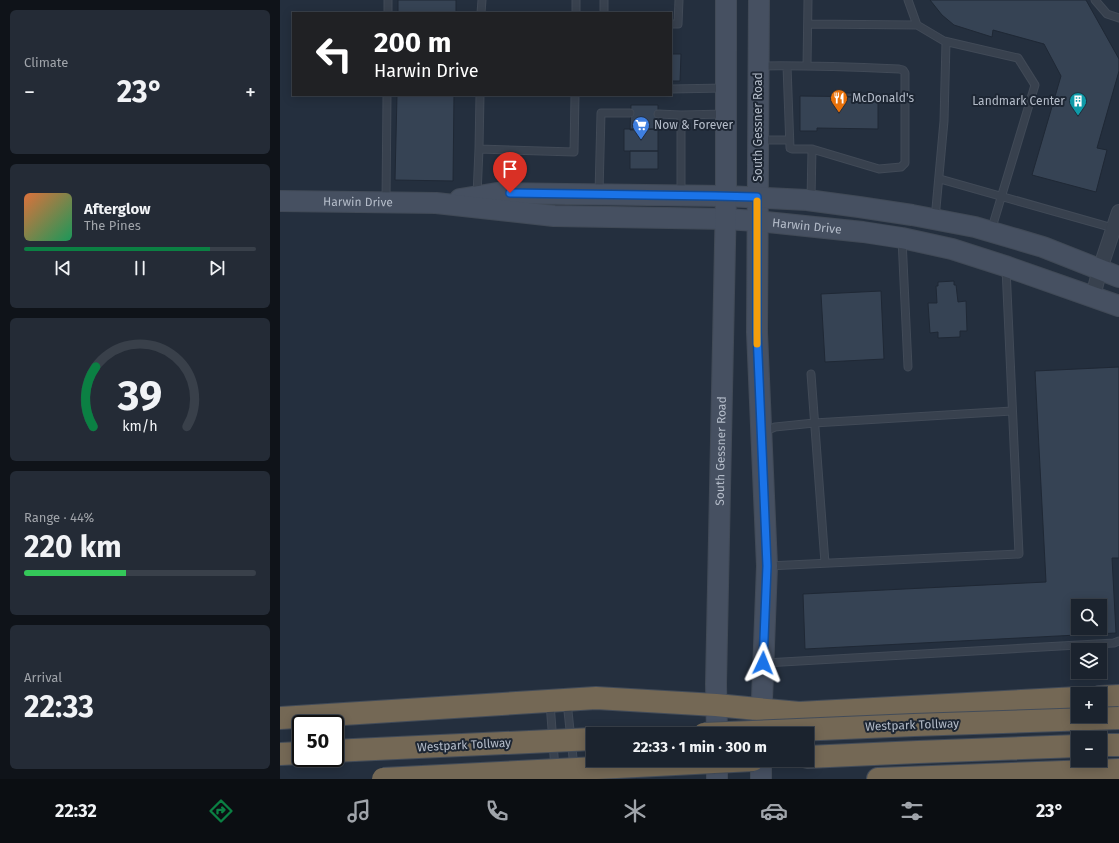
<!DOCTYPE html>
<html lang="en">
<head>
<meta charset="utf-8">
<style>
  body { margin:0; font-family:"Fira Sans",sans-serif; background:#242b36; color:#f1f3f6; height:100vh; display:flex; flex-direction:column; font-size:15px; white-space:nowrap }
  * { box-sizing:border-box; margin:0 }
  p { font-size:13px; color:#a0a4aa }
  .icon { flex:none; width:22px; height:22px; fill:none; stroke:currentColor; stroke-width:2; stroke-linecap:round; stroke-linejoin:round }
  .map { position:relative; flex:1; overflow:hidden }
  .panel { display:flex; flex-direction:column; gap:10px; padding:10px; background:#0f1319; width:280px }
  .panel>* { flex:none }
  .hud { position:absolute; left:12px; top:12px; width:380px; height:84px; border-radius:0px; box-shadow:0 2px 10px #0003,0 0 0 1px #39404a; background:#202124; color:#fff; overflow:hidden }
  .tools { position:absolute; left:791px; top:599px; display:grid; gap:8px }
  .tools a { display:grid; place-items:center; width:36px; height:36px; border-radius:0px; background:#1b232e; box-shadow:0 2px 10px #0003,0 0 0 1px #39404a; font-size:20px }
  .speed { position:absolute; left:12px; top:715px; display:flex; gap:8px; font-size:20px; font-weight:700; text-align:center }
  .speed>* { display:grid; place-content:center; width:52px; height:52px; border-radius:50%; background:#1b232e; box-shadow:0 2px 10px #0003,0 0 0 1px #39404a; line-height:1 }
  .speed .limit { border:2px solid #111; border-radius:6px; background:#fff; color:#111 }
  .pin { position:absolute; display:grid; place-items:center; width:34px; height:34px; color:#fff; margin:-41px -17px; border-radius:50% 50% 50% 0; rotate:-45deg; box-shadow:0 0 4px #0007 }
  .pin .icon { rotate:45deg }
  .me { position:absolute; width:44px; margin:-22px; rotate:2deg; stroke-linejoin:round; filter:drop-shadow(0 0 3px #0008) }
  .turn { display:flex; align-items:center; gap:14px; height:84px; padding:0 16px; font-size:18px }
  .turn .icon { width:52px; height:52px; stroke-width:2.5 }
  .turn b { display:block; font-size:28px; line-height:34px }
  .big { font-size:30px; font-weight:700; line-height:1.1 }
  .panel .tile { flex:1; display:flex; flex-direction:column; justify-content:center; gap:6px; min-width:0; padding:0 14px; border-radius:6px; background:#242b36 }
  .panel .dial { align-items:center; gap:0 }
  .dial svg { height:104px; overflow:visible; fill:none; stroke:#39404a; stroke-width:7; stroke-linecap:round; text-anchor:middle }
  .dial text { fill:#f1f3f6; stroke:none }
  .song { display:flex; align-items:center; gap:12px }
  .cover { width:48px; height:48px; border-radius:6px; background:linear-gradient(135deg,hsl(20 70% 55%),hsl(150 70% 35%)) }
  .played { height:4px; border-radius:2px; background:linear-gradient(90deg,#0b8043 80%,#39404a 80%) }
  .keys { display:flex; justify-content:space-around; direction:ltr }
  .heat { display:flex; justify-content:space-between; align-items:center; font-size:22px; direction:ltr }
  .charge { height:6px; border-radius:3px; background:linear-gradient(90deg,#34c759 44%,#39404a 0) }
  .trip { position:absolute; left:306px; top:727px; width:228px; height:40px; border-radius:0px; background:#1b232e; box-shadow:0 2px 10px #0003,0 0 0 1px #39404a; font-weight:700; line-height:40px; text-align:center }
  .tab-bar { display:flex; height:64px; justify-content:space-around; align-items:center; background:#0b0e12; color:#a0a4aa }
  .tab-bar .icon { width:28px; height:28px }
  .tab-bar .on { color:#0b8043 }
  .tab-bar b { font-size:18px; color:#f1f3f6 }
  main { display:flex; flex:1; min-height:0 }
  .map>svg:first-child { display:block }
  .building { fill:#364354; stroke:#1f2835; fill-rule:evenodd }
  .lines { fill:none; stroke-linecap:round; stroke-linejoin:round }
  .lane-casing { stroke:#414a57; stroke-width:9 }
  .street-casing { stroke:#414a57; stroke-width:16 }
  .secondary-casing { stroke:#414a57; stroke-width:22 }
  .highway-casing { stroke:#434c59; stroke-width:24 }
  .lane { stroke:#38414e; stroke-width:7 }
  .street { stroke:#38414e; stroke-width:14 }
  .secondary { stroke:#465061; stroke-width:20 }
  .highway { stroke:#746855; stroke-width:22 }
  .highway-bridge-casing { stroke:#434c59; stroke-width:24; stroke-linecap:butt }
  .highway-bridge { stroke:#746855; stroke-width:22 }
  .route-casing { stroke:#114b97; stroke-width:10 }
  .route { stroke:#1a73e8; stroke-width:7 }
  .slow { stroke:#f59e0b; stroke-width:7 }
  .labels { text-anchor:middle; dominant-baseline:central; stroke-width:4; stroke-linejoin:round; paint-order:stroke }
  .poi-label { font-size:12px; fill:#b4bcc9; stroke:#1d2633; text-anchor:start }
  .street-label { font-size:12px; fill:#b4bcc9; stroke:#1d2633 }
</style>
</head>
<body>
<main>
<section class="panel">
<div class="tile"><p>Climate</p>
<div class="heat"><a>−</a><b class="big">23°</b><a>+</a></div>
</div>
<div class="tile">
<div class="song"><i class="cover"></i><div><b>Afterglow</b><p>The Pines</p></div></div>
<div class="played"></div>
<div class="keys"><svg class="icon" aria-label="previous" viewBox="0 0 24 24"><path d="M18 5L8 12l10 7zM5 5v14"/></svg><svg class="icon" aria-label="pause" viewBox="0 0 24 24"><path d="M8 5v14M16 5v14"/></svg><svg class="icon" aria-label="next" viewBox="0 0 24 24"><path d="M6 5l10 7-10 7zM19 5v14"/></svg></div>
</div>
<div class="tile dial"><svg viewBox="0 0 100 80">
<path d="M14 69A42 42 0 1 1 86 69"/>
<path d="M14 69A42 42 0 0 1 16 23" stroke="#0b8043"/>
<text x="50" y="56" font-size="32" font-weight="700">39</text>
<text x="50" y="72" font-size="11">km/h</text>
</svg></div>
<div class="tile"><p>Range · 44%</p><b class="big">220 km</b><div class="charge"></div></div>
<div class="tile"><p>Arrival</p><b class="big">22:33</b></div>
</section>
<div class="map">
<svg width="839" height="779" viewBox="0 0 839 779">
  <rect width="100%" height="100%" fill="#242f3e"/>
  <path class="building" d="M118,0H176V13H118Z
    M650,0H806L839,59V71L817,148L827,150L816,192L752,175L781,76L764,44L713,30L712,37L674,25L662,15Z
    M391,54H401L400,81H391Z
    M555,93H598V97H555Z
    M117,95H174L173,181L115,180Z
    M520,96L598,97V129L537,128V131H520Z
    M351,105H378V129L350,130Z
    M344,129H378V151H344Z
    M350,151H378V169H350Z
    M674,281V285H676L678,302L686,301L687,331H680V337L658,338V332L650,333L648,303H657L656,286H658V282Z
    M601,291L604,359L545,362L541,294Z
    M839,367V558H832L836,633L525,649L523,594L766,582L755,371ZM798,606H820V628H798Z"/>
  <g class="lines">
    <g class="lane-casing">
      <path id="lane" d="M628,0L637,25L664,41L738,58L755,85L711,231
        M815,0L827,14L839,18
        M108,13V0
        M201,13L202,0
        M296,13V0
        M324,13V0
        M391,24H398L399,0
        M528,24L637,25
        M480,66C526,65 573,67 619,69L623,70L625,73V163L621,167L599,169L532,149H512L510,148L507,66
        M527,66L528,0
        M391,89L445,88
        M200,95L199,149L294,152L295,95
        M378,114L401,115
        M480,140H509
        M660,179L833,228
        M319,193L321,113H350
        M401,193V115L446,114
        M197,195L199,149
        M531,199L532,149
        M106,201L107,95
        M655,219L664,121L666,42
        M622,239L628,367
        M531,374L545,563
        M483,432L495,427L534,423L732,411
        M488,566L739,554L726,268
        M485,663L834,643L839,641
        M287,702L294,767
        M270,703L275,769"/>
    </g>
    <g class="street-casing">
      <path id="street" d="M813,296L820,269L839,212"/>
    </g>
    <g class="secondary-casing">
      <g id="secondary">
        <path d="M479,0L477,332L487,566L481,726"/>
        <path d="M180,199L217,193L446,196L527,200L579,207L632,215L695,227L763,247L839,277"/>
        <path id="s1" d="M0,201L156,203L274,216L445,219L477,221L583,232L622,238L672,249L725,266L839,306"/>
        <path id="s2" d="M437,734L436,684L446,196V0"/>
        <path d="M437,760V779"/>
        <path d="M481,779V760"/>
      </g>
    </g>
    <g class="highway-casing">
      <path id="highway" d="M820,697L839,696
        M0,718L316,698L436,705L519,713L798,698
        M820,745H839
        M55,751L74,750
        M0,754L21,753
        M527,757L638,752L798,746
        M598,779L839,770"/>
    </g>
    <use href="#lane" class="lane"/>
    <use href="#street" class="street"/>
    <use href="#secondary" class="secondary"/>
    <use href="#highway" class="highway"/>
    <g class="highway-bridge-casing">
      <path id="highway-bridge" d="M424,734L634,725L839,718
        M74,750L313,739
        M103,779L473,760"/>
    </g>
    <use href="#highway-bridge" class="highway-bridge"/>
  </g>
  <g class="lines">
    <g class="route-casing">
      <path id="route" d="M230,193L435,196L477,197V332L487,566L483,663"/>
    </g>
    <use href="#route" class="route"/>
    <path class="slow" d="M477,344V201"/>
  </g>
  <defs>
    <g id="restaurant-pin" transform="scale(0.9)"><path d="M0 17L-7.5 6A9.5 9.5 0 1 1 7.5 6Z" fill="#e8710a" stroke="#1d2633"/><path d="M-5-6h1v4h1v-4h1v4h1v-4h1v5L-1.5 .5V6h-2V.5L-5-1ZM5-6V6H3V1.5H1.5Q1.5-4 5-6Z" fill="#fff"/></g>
    <g id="building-pin" transform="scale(0.9)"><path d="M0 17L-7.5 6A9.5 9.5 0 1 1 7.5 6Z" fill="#0f9aa8" stroke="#1d2633"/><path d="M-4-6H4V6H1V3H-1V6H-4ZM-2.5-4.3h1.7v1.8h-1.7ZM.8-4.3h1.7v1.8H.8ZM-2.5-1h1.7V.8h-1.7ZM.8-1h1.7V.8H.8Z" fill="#fff"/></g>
    <g id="supermarket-pin" transform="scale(0.9)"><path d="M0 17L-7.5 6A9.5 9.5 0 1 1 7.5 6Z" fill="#3f7fe0" stroke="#1d2633"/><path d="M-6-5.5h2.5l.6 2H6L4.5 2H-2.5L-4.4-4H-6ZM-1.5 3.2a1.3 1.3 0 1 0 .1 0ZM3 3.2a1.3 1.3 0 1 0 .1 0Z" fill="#fff"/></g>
  </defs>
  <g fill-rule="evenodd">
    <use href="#restaurant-pin" x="559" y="98"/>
    <use href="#building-pin" x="798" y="101"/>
    <use href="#supermarket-pin" x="361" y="125"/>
  </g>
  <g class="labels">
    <g class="poi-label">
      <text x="572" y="98">McDonald's</text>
      <text x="785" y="101" text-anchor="end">Landmark Center</text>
      <text x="374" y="125">Now &amp; Forever</text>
    </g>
    <g class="street-label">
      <text transform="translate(478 127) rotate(-90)">South Gessner Road</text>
      <text stroke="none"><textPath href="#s1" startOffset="78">Harwin Drive</textPath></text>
      <text stroke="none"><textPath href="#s1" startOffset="528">Harwin Drive</textPath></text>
      <text stroke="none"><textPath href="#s2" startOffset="283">South Gessner Road</textPath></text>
      <text transform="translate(632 725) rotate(-2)">Westpark Tollway</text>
      <text transform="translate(184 745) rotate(-3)">Westpark Tollway</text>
    </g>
  </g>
</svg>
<div class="tools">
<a><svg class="icon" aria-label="search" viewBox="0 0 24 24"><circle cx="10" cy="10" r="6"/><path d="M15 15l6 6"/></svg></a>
<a><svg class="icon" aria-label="layers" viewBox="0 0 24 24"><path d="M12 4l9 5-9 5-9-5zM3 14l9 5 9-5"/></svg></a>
<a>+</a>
<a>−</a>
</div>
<div class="speed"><div class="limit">50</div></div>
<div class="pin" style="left:230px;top:193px;background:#d93025"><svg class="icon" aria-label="arrive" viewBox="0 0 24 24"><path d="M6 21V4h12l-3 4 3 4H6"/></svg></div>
<svg class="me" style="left:483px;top:663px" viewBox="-20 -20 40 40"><path d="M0-17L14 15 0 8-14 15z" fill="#1a73e8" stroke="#fff" stroke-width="4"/></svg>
<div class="trip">22:33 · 1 min · 300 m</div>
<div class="hud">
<div class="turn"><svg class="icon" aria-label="left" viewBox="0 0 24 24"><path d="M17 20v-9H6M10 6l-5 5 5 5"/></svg><div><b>200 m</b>Harwin Drive</div></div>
</div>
</div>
</main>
<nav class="tab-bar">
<b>22:32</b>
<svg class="icon on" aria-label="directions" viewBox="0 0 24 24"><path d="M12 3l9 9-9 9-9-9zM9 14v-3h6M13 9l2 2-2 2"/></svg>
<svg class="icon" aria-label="music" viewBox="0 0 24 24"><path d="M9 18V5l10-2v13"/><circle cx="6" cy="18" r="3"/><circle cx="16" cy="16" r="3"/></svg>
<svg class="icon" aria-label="phone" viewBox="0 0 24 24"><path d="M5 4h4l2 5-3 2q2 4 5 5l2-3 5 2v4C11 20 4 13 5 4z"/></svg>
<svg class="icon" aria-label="climate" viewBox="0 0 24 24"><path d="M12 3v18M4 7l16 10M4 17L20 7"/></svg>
<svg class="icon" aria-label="car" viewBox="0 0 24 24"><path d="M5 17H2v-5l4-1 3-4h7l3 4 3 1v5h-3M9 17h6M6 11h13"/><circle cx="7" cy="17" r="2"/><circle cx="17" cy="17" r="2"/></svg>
<svg class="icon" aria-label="filters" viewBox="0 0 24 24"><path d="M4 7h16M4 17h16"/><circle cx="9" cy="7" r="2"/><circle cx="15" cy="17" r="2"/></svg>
<b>23°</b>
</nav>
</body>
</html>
